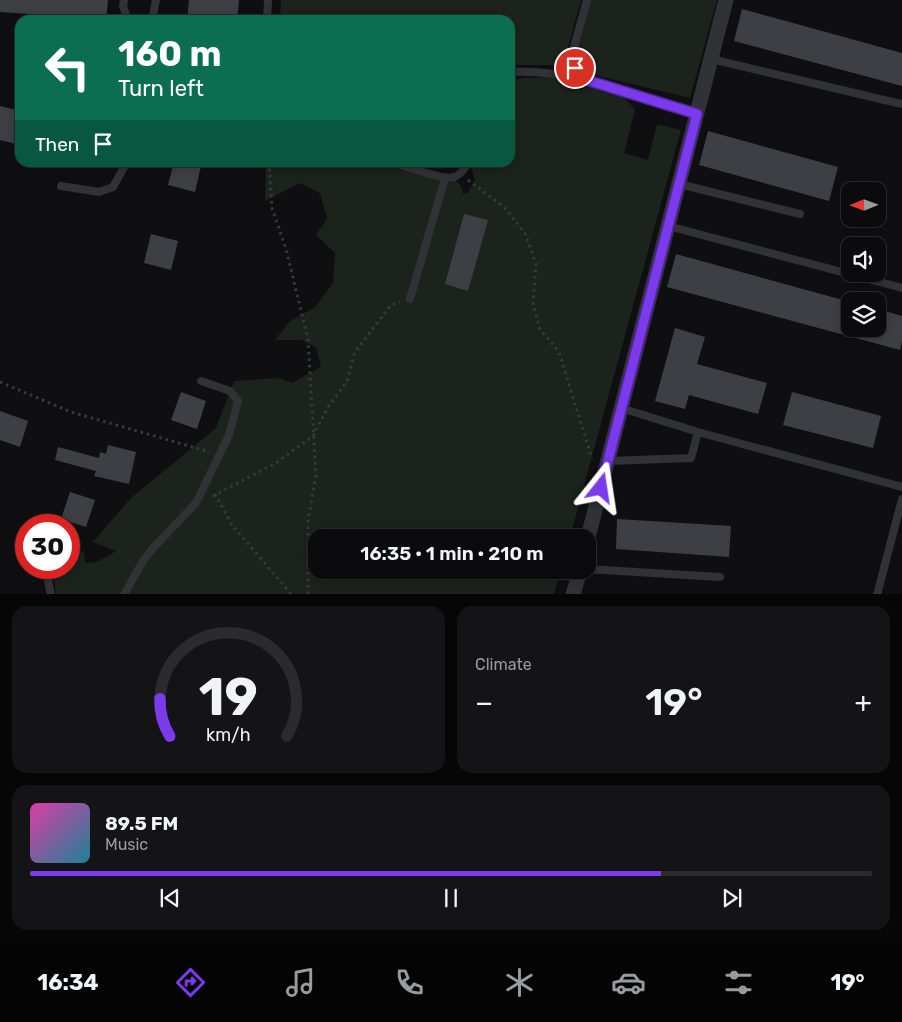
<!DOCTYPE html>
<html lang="en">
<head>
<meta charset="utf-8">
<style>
  body { margin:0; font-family:Rubik,sans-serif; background:#141416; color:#f1f3f6; height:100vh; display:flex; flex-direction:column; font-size:19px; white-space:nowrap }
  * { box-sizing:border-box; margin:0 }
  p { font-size:16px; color:#9a9b9d }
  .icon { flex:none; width:28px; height:28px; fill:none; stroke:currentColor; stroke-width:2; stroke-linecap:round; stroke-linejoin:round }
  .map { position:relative; height:594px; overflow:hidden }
  .drawer { display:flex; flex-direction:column; gap:12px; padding:12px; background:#060607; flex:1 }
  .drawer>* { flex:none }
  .banner { position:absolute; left:15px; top:15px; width:500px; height:152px; border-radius:15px; box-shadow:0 2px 12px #0003,0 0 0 1px #2b2b2e; background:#0b6e4f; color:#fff; overflow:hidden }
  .needle { width:32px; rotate:269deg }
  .fabs { position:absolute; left:841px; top:182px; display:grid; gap:10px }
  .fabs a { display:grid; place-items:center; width:45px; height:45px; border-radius:10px; background:#0b0b0d; box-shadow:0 2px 12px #0003,0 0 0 1px #2b2b2e; font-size:25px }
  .speed { position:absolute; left:15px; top:514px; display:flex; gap:10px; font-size:25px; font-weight:700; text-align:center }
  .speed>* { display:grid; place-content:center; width:65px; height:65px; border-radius:50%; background:#0b0b0d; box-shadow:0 2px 12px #0003,0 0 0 1px #2b2b2e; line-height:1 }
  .speed .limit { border:8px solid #d22; background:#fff; color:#111 }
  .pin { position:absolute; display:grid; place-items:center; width:42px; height:42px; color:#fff; margin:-21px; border:2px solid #fff; border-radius:50%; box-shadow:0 1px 5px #0007 }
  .me { position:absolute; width:55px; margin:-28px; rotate:15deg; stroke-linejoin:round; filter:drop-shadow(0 0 4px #0008) }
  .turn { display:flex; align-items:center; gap:18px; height:105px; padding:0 20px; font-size:22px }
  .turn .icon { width:65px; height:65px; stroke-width:2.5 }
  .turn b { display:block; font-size:35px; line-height:42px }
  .then { display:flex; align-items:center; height:48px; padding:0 20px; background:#0003; gap:10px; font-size:19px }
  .big { font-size:38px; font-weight:600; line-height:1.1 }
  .drawer .card { flex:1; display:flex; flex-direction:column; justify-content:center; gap:8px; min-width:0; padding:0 18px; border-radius:15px; background:#141416 }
  .drawer .dial { align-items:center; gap:0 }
  .dial svg { height:130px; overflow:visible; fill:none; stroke:#2b2b2e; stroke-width:7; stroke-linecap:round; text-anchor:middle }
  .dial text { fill:#f1f3f6; stroke:none }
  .song { display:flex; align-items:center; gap:15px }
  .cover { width:60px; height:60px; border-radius:8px; background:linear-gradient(135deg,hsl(320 70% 55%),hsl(190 70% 35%)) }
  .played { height:5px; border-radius:2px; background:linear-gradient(90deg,#7c3aed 75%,#2b2b2e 75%) }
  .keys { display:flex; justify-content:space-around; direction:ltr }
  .heat { display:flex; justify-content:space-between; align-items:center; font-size:28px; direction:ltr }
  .drawer .tiles { flex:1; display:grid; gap:12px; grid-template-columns:1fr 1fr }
  .card:last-child { grid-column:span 2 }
  .trip { position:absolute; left:308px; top:529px; width:288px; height:50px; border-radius:15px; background:#0b0b0d; box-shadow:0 2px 12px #0003,0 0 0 1px #2b2b2e; font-weight:600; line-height:50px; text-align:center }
  .dock { display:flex; height:80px; justify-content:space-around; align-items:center; background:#040405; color:#9a9b9d }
  .dock .icon { width:35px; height:35px }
  .dock .current { color:#7c3aed }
  .dock b { font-size:22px; color:#f1f3f6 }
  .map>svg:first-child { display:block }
  .green { fill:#1b231c }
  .building { fill:#3e3f44 }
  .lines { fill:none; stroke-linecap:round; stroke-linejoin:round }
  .path { stroke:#36393d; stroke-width:3; stroke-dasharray:2.5 4; stroke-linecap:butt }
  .lane { stroke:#303236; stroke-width:8 }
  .street { stroke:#303236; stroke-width:15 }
  .route-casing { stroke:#51269a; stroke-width:12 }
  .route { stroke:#7c3aed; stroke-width:9 }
</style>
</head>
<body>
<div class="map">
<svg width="902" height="595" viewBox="0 0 902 595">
  <rect width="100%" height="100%" fill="#0f0f11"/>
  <path class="green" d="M281,0H581L567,51V65L564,67L550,65H510V20H280Z
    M590,0H717L690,98L582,72L578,67L575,53Z
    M554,77L624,98L635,109L624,153L648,160L657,124L681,130L570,537L316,538V570H561L554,594L56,595L54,578L65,568H69V564L84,550L85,563L97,562L116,551L93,542L131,498L216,428L234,381L280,378L292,383L321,367L316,347L301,340H275L289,322L315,307L333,283L335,253L316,235L327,219L320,193L300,183L265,201L266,163H376L430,178L447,181L456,180L462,188L463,194L468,193L475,180L471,167V163L510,162V83L519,78Z
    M410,163H457C443,173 425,167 410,163Z"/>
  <path class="building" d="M0,0H108L106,20H59L60,16L0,12Z
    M189,0H239L237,20H187Z
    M742,9L902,53V86L734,41Z
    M0,106L20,111V145L0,140Z
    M708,131L838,167L829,201L699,165Z
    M174,162H202L195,192L168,185Z
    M464,214L488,220L468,291L445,284Z
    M151,234L178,241L171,270L144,263Z
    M676,254L850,302V329H878V309L902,316V341L900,350L667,287Z
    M675,328L705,337L697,364L767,383L758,414L689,395L685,409L655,401Z
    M181,392L206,401L197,429L171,420Z
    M792,392L881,416L873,448L783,425Z
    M0,411L28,421L20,447L0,440Z
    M108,445L136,452L129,484L94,476L96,471L55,460L58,447L99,458L100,452L106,454Z
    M70,492L95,500L86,527L61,519Z
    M617,519L731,526L729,557L616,549Z"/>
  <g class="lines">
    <path class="path" d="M269,162L272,208L286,249L308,339L316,476L308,520V595
      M468,180L504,207L525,233L536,264L533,304L540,329L559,352L592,459
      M0,382L71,412L210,452
      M215,494L232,525L292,595
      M213,496L276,463L313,436L328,407L347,381L355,352L391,305L400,302"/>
    <path class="lane" d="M124,0L123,6L128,20
      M152,20L156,0
      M267,20L268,0
      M711,59L902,104
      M510,72C574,68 637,96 697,114
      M579,78L571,58L587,0
      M392,162C404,166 445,181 454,177C460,175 466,168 467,162
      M679,184L800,214
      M61,186L99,192L113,187L127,162
      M668,226L902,288
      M410,299L445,178
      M621,408L698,432L902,487
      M608,461L691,458L698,432
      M49,568L47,575L51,595
      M586,569L720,577
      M124,595L143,561L154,547L196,503L229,435L238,401L230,391L201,381
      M877,595L902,499"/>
    <path class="street" d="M586,545L726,0
      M573,595L580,570"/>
  </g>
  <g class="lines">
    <g class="route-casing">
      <path id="route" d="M575,68L580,78L697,114L601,488"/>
    </g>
    <use href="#route" class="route"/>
  </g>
</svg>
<div class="fabs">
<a><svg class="needle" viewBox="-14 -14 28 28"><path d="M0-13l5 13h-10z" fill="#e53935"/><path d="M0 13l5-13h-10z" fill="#9a9b9d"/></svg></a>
<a><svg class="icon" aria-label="sound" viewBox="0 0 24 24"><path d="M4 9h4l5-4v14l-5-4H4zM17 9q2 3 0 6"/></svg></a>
<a><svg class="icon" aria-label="layers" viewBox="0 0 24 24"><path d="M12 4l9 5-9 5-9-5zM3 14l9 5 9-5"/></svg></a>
</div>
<div class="speed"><div class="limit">30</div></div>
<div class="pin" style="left:575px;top:68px;background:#d93025"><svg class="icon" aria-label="arrive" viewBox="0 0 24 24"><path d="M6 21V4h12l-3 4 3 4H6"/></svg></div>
<svg class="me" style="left:601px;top:488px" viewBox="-20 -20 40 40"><path d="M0-17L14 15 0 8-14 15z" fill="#7c3aed" stroke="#fff" stroke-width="4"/></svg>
<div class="trip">16:35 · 1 min · 210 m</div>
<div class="banner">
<div class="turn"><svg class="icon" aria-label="left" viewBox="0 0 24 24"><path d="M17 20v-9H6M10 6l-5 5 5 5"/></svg><div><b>160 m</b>Turn left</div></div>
<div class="then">Then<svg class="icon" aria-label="arrive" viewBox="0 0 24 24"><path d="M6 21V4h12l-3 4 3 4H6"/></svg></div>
</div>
</div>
<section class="drawer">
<div class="tiles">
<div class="card dial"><svg viewBox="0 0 100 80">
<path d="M14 69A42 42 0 1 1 86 69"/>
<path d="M14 69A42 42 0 0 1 8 46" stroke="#7c3aed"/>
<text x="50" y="56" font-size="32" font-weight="700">19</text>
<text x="50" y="72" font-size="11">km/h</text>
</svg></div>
<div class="card"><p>Climate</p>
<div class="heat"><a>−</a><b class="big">19°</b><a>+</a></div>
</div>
<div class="card">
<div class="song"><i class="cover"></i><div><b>89.5 FM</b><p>Music</p></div></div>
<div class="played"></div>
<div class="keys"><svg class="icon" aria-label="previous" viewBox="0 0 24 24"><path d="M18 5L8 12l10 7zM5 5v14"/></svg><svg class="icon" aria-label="pause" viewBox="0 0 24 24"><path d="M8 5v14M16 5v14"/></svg><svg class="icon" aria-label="next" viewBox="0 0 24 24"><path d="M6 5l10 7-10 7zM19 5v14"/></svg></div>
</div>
</div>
</section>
<nav class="dock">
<b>16:34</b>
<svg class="icon current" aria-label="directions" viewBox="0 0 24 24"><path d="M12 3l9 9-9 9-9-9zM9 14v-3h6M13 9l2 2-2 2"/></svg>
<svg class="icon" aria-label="music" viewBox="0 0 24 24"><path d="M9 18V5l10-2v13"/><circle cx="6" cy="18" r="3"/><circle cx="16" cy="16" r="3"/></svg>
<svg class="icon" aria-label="phone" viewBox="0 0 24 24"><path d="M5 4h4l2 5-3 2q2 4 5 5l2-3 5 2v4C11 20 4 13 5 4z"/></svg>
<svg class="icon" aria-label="climate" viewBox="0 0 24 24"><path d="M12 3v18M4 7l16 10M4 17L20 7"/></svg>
<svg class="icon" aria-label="car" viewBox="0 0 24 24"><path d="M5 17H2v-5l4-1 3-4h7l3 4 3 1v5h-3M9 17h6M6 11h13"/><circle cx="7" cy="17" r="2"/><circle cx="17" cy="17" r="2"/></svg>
<svg class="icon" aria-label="filters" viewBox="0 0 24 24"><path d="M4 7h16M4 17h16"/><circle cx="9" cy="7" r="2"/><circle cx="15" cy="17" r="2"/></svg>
<b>19°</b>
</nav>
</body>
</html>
